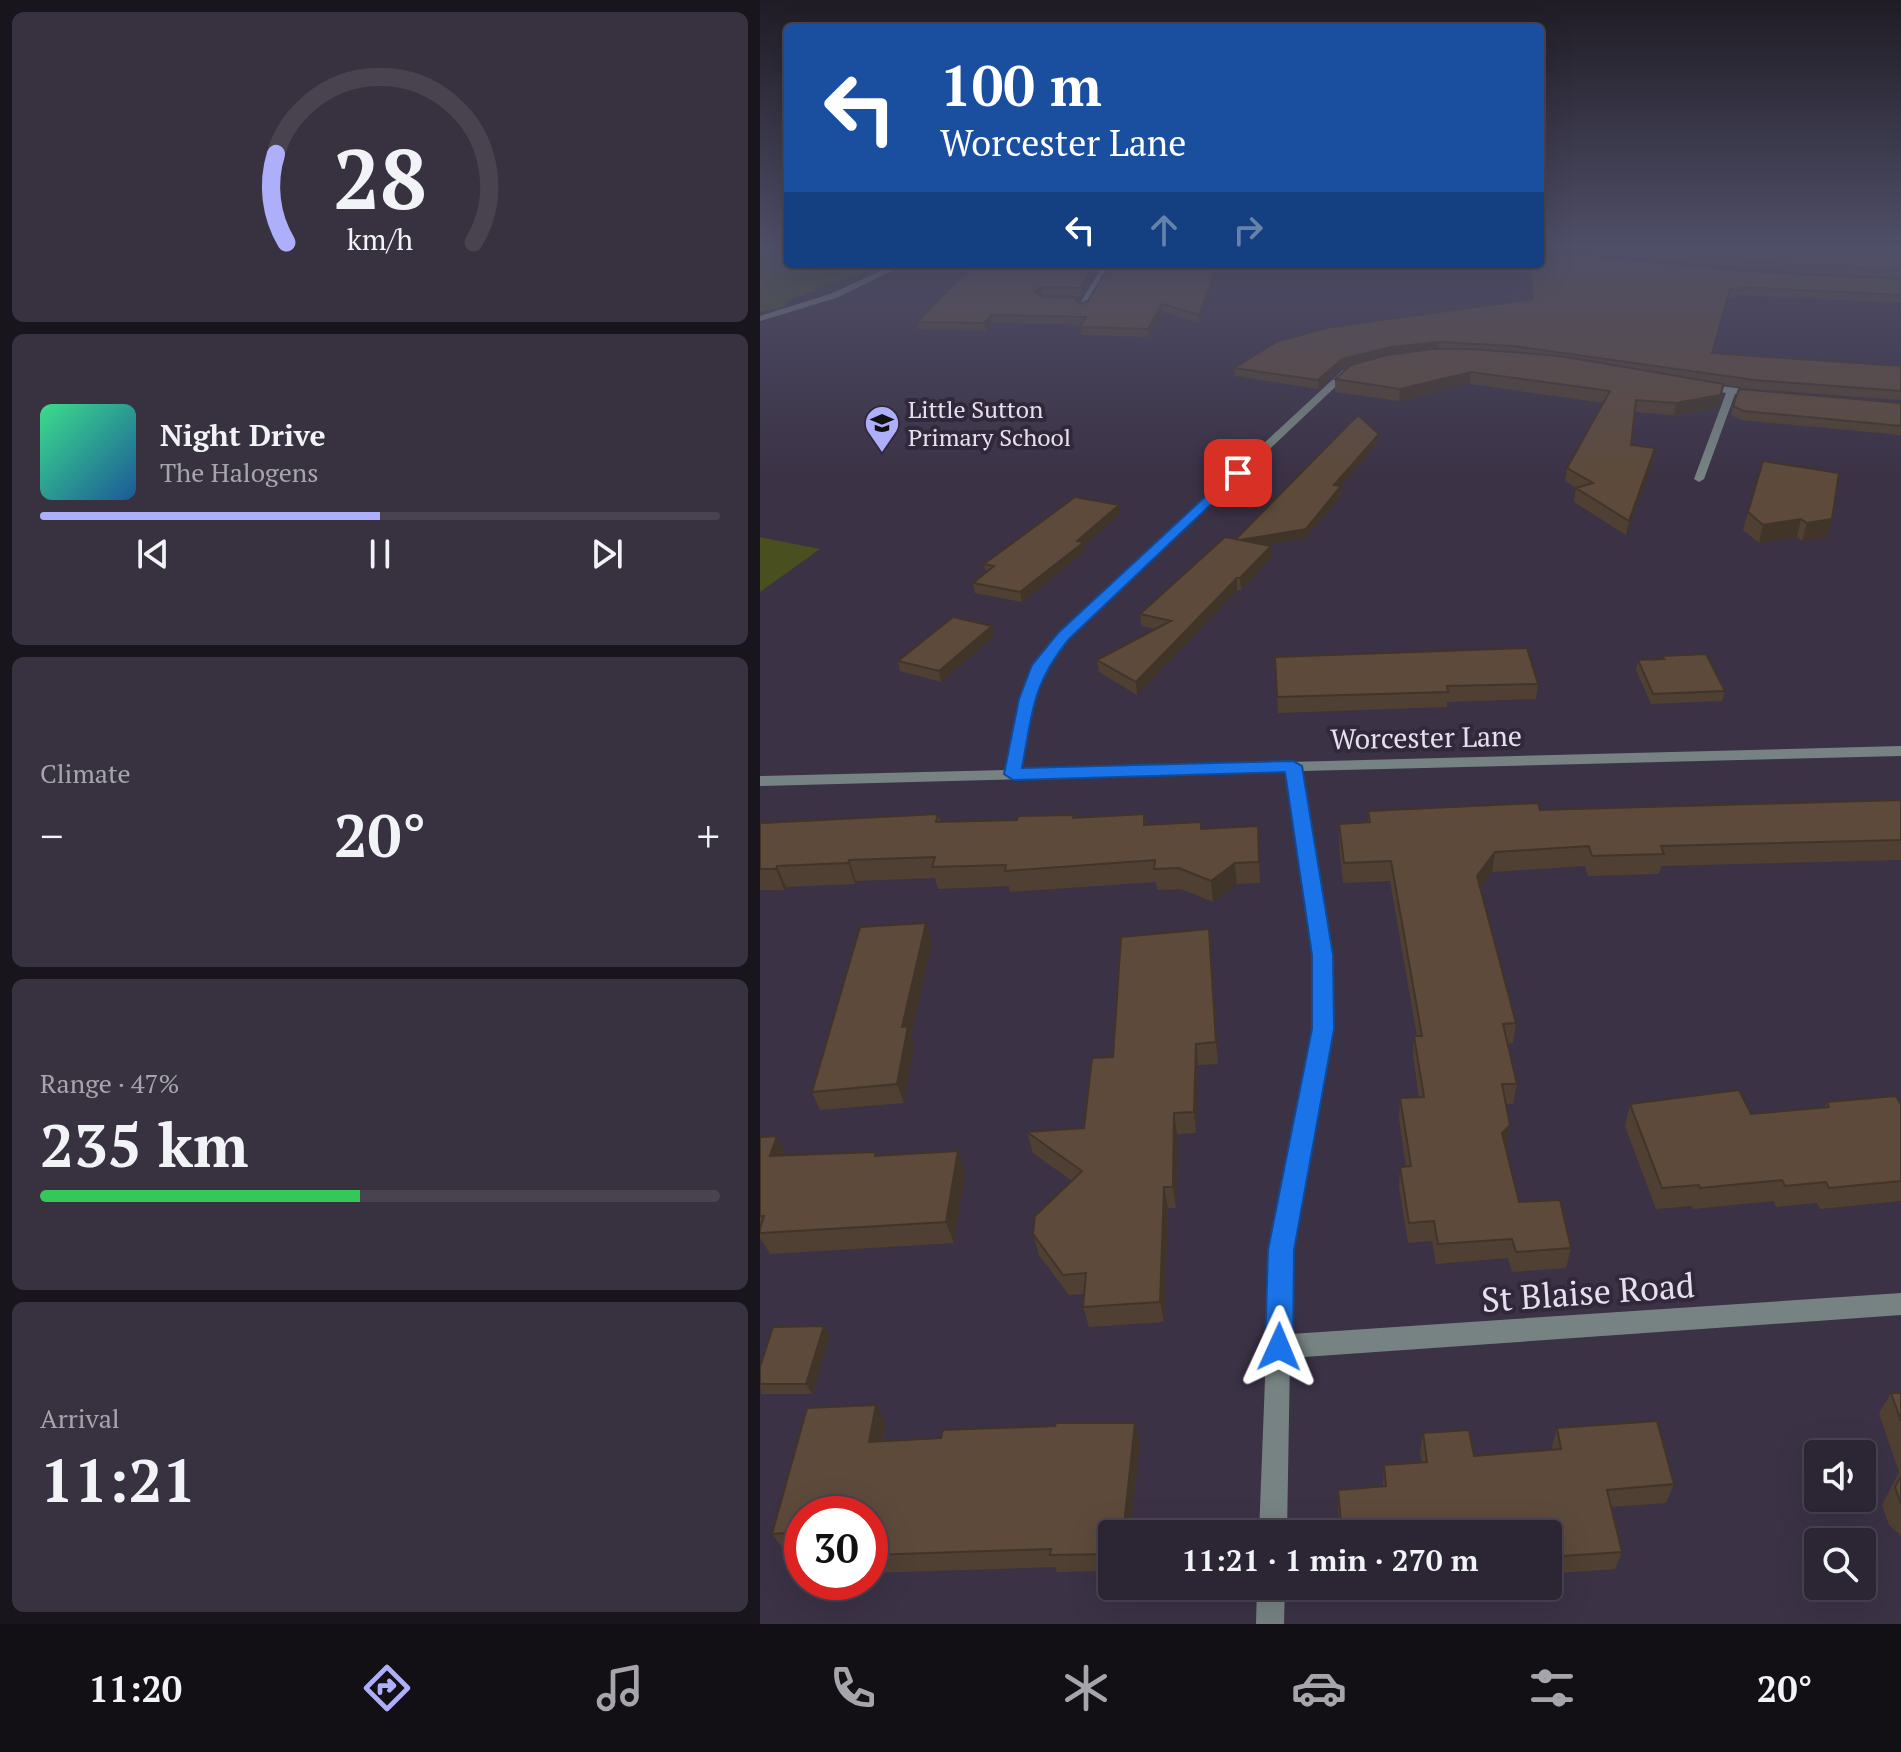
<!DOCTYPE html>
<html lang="en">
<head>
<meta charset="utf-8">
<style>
  body { margin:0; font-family:"PT Serif",serif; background:#383240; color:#f1f3f6; height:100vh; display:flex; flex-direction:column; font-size:30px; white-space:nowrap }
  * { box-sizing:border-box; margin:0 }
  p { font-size:26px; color:#a6a5ac }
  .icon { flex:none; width:44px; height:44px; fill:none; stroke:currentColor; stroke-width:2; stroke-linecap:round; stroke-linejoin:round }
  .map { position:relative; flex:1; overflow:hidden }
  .panel { display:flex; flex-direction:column; gap:12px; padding:12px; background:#18151d; width:760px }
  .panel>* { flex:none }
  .guide { position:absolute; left:24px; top:24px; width:760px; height:244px; border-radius:8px; box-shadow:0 8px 32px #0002,0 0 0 2px #48434f; background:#1a4fa0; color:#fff; overflow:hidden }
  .buttons { position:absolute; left:1044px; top:1440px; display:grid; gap:16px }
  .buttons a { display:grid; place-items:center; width:72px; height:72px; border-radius:8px; background:#2c2634; box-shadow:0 8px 32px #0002,0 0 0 2px #48434f; font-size:40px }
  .speed { position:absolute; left:24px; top:1496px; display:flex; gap:16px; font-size:40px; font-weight:700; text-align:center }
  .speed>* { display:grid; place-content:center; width:104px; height:104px; border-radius:50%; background:#2c2634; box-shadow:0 8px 32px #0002,0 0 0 2px #48434f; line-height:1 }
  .speed .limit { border:12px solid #d22; background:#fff; color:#111 }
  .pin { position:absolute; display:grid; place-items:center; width:68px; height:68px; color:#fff; margin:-34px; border-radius:16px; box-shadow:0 4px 12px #0006 }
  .me { position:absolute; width:88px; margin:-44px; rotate:1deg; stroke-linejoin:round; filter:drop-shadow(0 0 6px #0008) }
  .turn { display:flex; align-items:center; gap:28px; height:168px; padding:0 24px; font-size:36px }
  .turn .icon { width:104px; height:104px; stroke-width:2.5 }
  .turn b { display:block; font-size:56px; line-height:68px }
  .lanes { display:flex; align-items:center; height:76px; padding:0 24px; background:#0003; justify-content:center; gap:40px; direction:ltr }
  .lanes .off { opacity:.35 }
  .big { font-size:60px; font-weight:600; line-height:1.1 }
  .panel .widget { flex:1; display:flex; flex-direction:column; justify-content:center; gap:12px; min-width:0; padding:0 28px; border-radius:12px; background:#383240 }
  .panel .dial { align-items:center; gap:0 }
  .dial svg { height:208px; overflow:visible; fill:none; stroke:#48434f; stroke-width:7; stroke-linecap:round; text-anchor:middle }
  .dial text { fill:#f1f3f6; stroke:none }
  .song { display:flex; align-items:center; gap:24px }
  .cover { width:96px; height:96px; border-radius:12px; background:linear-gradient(135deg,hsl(150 70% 55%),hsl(210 70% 35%)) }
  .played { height:8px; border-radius:4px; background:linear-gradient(90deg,#adaffb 50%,#48434f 50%) }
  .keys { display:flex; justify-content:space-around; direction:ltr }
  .heat { display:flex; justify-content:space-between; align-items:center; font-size:44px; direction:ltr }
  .charge { height:12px; border-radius:6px; background:linear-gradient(90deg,#34c759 47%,#48434f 0) }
  .trip { position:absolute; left:338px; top:1520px; width:464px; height:80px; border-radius:8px; background:#2c2634; box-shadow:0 8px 32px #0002,0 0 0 2px #48434f; font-weight:600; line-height:80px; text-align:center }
  .dock { display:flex; height:128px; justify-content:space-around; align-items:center; background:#120f15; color:#a6a5ac }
  .dock .icon { width:56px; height:56px }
  .dock .active { color:#adaffb }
  .dock b { font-size:36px; color:#f1f3f6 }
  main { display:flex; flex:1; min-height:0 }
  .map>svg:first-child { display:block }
  .green { fill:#494f1f }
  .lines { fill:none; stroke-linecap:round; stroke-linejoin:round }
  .street { fill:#768382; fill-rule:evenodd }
  .wall { fill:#504033 }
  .shaded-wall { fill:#413429 }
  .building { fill:#5d4a3b; stroke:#413429; stroke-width:2 }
  .route { fill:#1a73e8; stroke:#114b97; stroke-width:2 }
  .labels { text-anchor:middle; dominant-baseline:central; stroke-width:8; stroke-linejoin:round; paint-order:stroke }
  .far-poi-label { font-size:24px; fill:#e5e0ed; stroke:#31283b; text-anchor:start }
  .street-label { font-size:28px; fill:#e5e0ed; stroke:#31283b }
  .near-street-label { font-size:34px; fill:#e5e0ed; stroke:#31283b }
</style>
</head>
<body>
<main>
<section class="panel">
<div class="widget dial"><svg viewBox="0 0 100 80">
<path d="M14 69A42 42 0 1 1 86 69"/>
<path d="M14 69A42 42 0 0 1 10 35" stroke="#adaffb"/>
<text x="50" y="56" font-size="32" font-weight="700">28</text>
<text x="50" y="72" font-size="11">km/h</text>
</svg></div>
<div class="widget">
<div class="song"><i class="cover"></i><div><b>Night Drive</b><p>The Halogens</p></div></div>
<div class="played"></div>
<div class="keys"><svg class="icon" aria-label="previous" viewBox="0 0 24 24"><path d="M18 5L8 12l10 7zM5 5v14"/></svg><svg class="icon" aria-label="pause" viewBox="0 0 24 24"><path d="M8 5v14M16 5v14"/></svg><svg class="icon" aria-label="next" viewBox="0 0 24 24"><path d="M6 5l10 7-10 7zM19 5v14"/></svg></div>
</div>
<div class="widget"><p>Climate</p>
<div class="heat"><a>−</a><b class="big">20°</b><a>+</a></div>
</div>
<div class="widget"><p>Range · 47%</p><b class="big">235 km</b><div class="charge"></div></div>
<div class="widget"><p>Arrival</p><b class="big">11:21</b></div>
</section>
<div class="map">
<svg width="1141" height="1624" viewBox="0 0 1141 1624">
  <rect width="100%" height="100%" fill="#3b3246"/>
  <path class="green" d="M0,248H28V264H125L27,301L24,307L0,312Z
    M0,537L60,549L0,592Z"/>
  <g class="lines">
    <path class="street" d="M136,264H146L76,298L0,321V316L70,294Z
      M315,264H364L350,266L326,307L322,309L318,307L342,267H318Z
      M592,367L595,368V372L589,374L309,639L287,666L274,699L262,769L1141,746V756L542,771L572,955L573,1029L532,1250L531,1334L1141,1293V1315L530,1358L527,1534H499L510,1250L553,1029L554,955L526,772L0,786V776L246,770L260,699L273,665L299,633L583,370Z
      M944,384L1000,391L1005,394L1000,397L975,394L944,479L939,482L934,479L966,393L941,389L939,387Z
      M497,1586H525L524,1624H496Z"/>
  </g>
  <path class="wall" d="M780,248H1141V278L1006,270Z
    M780,252L1007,273L1141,279V303L978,295L977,298L968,297L952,353L1141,366V400L992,389L964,385L958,408L914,415L874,412L871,445L895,448L893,461L866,535L814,502L816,488L805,481L807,468L844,403L710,384L639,401L575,392V379L590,365L582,367L558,389L475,376L474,368L772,300L770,273L534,274V271L457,274L439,323L403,312L389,337L321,335L320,327L321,325L232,323L226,331L159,330L157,322L211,267L203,264H337L338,269L321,296L282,295L280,296L320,304L328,301L350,264Z
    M1141,403V435L981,420L971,415L973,406Z
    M618,442L581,486V495L546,538L506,545L511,557L481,590H477L377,695L339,672L337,660L396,629L381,626L380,614L476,539Z
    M988,512L1072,519L1066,537L1042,541L1037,537L999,543L983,530Z
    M360,514L324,545L325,551L262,602L215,593L213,583L226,573L224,564Z
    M234,636L181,682L140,671L138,661Z
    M902,656L965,691L962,701L891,704L876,670L878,660L901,659Z
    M515,657L778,684L776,699L687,702V707L518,713Z
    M1141,800V860L901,866L899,874L828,876L825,866L732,872L720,889L756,1023L753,1043L748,1044L757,1084L753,1104H746L750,1125L747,1146L745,1147L759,1202L811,1248L806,1268L752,1272L748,1258L676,1264L672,1241L648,1243L639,1187L640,1167H646L639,1119L640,1098L659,1097L653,1056L654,1036H657L630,881L583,883L579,844V824L608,822V811L780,810Z
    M178,814L181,822L257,820L314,815L315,818L384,814L386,825L442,829L498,826L500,883L477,884L453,902L421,889L397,890L396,882L250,892L249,886L178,889L175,878L96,881L95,884L26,887L24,890H0V823Z
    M166,923L172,942L151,1035L154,1045L144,1103L60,1110L52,1092Z
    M449,929L458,1064L438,1065L436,1133L417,1134L416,1208H408L404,1322L329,1327L323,1307L324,1294L309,1295L279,1255L273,1234L312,1181L273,1153L267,1132L324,1128L353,1057Z
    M1067,1102L1141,1105V1201L1060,1209L1057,1203L1016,1207L1014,1201L933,1209L932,1206L896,1209L865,1126L870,1104L991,1114L1065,1107Z
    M17,1136L26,1155L118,1156L198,1151L205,1172L194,1243L10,1254L0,1238V1137Z
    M64,1326L70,1336L52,1394H1L0,1367Z
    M1131,1393H1141V1536L1129,1525L1122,1505L1139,1472L1119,1413Z
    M126,1424L123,1441L380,1442L370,1534H352V1571L297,1572L295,1567L110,1573V1514H42V1551L26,1552L12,1534Z
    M797,1428L914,1484L906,1503L851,1507L862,1552L855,1569L788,1574V1534H580L578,1508V1490L623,1486L624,1465L662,1462L660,1452L663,1433L714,1456L792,1450V1447Z
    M584,1586H710L585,1597Z"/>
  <path class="shaded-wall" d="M335,264H337L338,269L321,296L320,288Z
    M457,267V274L439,323V315Z
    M281,287L282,295L275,299L274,291Z
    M402,304L403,312L389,337L388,329Z
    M231,315L232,323L226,331L224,323Z
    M679,342L678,350L630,355L582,367L558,389V380L582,359L631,347Z
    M711,372L710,384L639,401L640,389Z
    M964,384L958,408L914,415L916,403Z
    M619,434L618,442L574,494V485Z
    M895,448L893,461L866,535L869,521Z
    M581,486V495L546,538L476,550L475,540Z
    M359,505L360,514L324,545L325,551L262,602L260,592L317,541Z
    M1041,519L1037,537L999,543L1003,525Z
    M1072,519L1066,537L1042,541L1047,523Z
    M511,546V557L481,590L480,578Z
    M477,578V590L377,695L376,682Z
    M232,626L234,636L181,682L179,671Z
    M735,852L732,872L715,896L717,876Z
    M89,860L96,881L95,884L88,863Z
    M475,863L477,884L453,902L451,881Z
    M17,866L26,887L24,890L16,869Z
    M166,923L172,942L151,1035L154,1045L144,1103L137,1084L142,1027Z
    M449,929L451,951L458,1064L456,1042Z
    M436,1044L438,1065L436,1133L434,1112Z
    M414,1113L417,1134L416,1208L413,1187Z
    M750,1125L747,1146L739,1154L742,1133Z
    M17,1136L27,1157L10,1156Z
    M198,1151L205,1172L194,1243L186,1222Z
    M404,1187L408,1208L404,1322L400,1302Z
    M64,1326L70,1336L52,1394L46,1384Z
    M116,1405L126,1424L119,1461L109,1442Z
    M375,1423L380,1442L370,1534H363Z"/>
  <path class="building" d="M853,248H1141V270L1008,263Z
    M780,251V252L1007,273L1141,279V295L979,287V290L970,289L952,353L1141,366V391L994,380L753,346L679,342L631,347L582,359L558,380L474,368L518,341L571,327L773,299L770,266H534V264H780Z
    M214,264H335L320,288L281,287L274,291L281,297L314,298L320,304L328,301L350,264H526L457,267L439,315L402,304L388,329L320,327L326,317L231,315L224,323L157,322Z
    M673,349H714L800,356L964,384L960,395L916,403L876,400L871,445L895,448L869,521L816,488L833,483L807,468L850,391L711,372L640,389L575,379L591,365L627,355Z
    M979,389L1141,403V426L983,411L973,406Z
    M598,415L619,434L574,485L581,486L546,529L480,540L476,539Z
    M1003,461L1079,473L1072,519L1047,523L1041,519L1003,525L988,512Z
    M315,497L359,505L317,541L324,542L260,592L213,583L234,566L224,564Z
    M465,537L511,546L480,578H477L376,682L337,660L411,621L380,614Z
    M193,617L232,626L179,671L138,661Z
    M767,648L778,684L687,686L688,692L517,697L515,657Z
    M946,654L965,691L893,694L878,660L904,659L902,656Z
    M1141,800V840L901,846L904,854L832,856L829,846L735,852L717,876L756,1023L743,1024L757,1084H742L750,1125L742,1133L759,1202L800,1200L811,1248L756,1252L752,1239L678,1244L674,1221L649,1223L640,1167L651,1166L640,1098L664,1097L654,1036H662L631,861L584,863L579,824L610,822L608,811L778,803L780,810Z
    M178,814L176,822L257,820L258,816L314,815L313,818L384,814V825L441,822V829L498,826L499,862L475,863L451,881L419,868L394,869L395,860L245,871L246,865L172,867L175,857L89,860L88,863L17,866L16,869H0V823Z
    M166,923L142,1027L148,1026L137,1084L52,1092L100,927Z
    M449,929L456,1042L436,1044L434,1112L414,1113L413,1187H404L400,1302L323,1307L326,1273L303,1275L273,1234L275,1216L322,1171L267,1132L324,1128L332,1058L353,1057L361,937Z
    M979,1090L991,1114L1069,1107L1067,1102L1136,1096L1141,1105V1181L1069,1188L1066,1182L1025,1186L1022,1180L940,1188L939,1185L902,1188L870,1104Z
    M17,1136L10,1156L116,1152L115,1156L198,1151L186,1222L0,1233V1228L4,1216H0V1137Z
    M64,1326L46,1384H0V1367L13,1327Z
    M1131,1393H1141V1421Z
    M116,1405L109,1442L181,1438L183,1430L295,1426L296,1423H375L363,1534H352V1554L290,1555L291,1549L110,1555V1514H42V1532L12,1534L47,1408Z
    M897,1421L914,1484L847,1490L862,1552L788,1557V1534H582L578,1490L626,1486L624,1465L667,1462L663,1433L709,1430L714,1456L801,1449L797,1428Z
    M1141,1476V1504L1135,1487Z"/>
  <linearGradient id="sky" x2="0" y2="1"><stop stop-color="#201c26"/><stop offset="0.52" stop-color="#4f4f68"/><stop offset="1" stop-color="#4f4f68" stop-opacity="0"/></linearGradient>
  <rect width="1141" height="476" fill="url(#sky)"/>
  <path class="route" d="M473,471L484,473L309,639C272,684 272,714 262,768L533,761L542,766L573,955L574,1029L534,1250L533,1347L529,1357L519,1361L509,1357L505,1347L508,1250L552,1029V955L525,772L253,780L244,774L259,699L272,665L298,633Z"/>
  <defs>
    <g id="school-pin" transform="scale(1.8)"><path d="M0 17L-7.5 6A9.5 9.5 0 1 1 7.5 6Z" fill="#adaffb" stroke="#31283b"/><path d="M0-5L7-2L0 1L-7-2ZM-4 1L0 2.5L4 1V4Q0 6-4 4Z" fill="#111"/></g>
  </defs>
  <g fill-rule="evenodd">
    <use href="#school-pin" x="122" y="423"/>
  </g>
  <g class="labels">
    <g class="far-poi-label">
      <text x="148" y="409">Little Sutton<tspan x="148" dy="28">Primary School</tspan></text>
    </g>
    <g class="street-label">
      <text transform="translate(666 737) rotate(-1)">Worcester Lane</text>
    </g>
    <g class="near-street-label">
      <text transform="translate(828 1292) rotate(-4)">St Blaise Road</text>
    </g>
  </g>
</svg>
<div class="buttons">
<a><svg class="icon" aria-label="sound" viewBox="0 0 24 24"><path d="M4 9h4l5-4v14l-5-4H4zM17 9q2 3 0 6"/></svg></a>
<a><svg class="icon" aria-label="search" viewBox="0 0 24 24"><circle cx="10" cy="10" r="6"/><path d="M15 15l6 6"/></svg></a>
</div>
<div class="speed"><div class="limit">30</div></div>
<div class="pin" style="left:478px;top:473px;background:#d93025"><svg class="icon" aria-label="arrive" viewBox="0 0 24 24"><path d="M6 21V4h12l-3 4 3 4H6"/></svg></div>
<svg class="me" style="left:519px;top:1347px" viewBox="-20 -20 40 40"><path d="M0-17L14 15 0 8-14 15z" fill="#1a73e8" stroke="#fff" stroke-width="4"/></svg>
<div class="trip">11:21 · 1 min · 270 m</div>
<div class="guide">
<div class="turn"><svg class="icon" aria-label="left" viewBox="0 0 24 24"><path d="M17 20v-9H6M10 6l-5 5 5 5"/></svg><div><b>100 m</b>Worcester Lane</div></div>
<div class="lanes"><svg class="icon" aria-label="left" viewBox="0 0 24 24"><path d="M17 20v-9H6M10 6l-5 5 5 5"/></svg><svg class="icon off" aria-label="ahead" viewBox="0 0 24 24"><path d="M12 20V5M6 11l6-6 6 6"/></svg><svg class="icon off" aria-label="right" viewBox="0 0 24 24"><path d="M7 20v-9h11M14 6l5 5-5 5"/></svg></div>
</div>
</div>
</main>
<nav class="dock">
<b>11:20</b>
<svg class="icon active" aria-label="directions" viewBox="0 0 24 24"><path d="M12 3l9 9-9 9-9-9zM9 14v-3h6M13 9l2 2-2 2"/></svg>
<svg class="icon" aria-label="music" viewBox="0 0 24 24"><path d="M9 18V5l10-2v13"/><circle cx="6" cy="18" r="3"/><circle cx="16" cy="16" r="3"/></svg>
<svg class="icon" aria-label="phone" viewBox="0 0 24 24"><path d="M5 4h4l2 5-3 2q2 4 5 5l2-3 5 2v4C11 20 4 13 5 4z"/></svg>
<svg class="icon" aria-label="climate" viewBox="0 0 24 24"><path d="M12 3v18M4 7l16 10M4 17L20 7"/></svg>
<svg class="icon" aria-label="car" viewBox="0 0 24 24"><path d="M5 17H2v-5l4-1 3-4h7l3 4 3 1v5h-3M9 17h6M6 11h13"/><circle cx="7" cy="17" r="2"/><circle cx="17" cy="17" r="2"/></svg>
<svg class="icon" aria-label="filters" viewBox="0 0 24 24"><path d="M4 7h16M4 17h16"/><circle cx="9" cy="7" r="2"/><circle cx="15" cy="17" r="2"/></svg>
<b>20°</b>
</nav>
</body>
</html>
